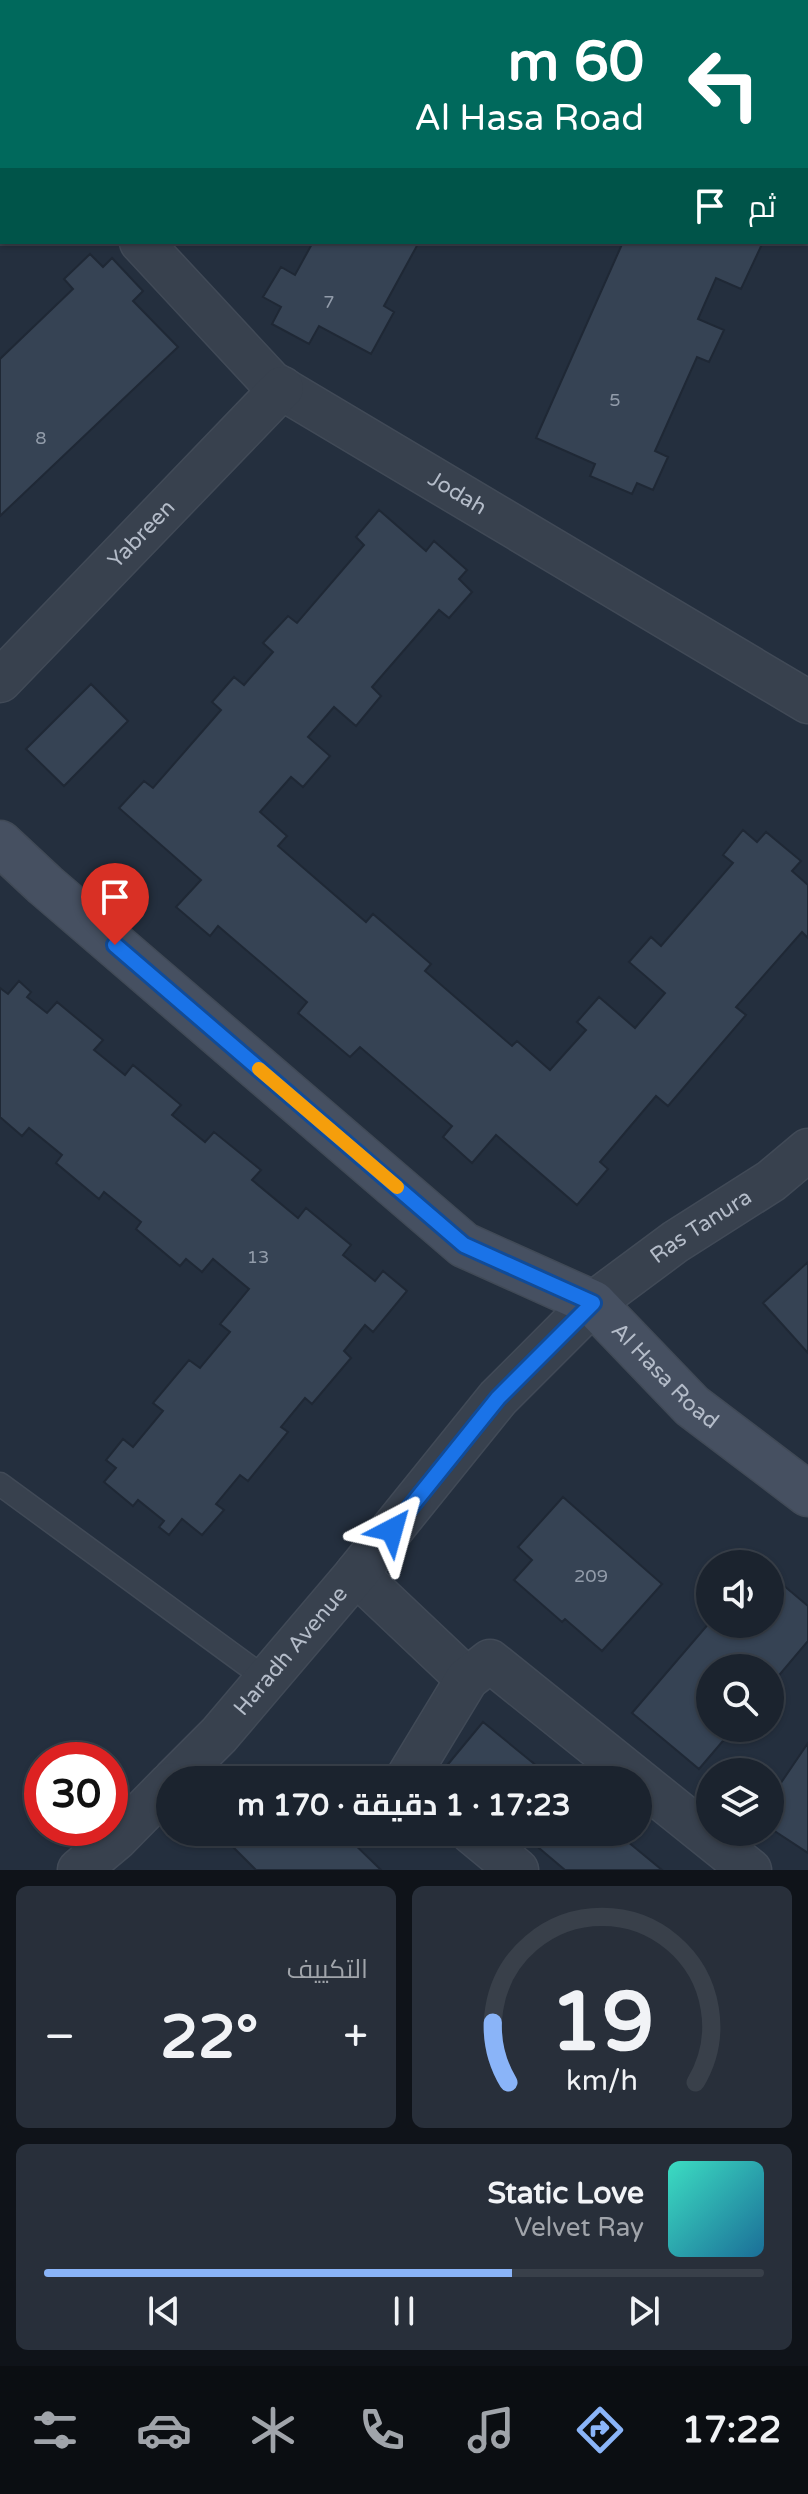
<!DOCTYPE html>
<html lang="ar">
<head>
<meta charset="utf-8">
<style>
  body { margin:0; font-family:"Varela Round",Cairo,sans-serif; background:#282f3a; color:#f1f3f6; direction:rtl; height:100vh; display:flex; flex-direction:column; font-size:30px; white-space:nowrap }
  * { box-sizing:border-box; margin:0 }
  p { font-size:26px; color:#a0a4aa }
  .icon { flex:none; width:44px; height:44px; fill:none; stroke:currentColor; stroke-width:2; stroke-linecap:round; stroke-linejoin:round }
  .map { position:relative; height:1870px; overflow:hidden; direction:ltr }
  .details { display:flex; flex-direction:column; gap:16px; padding:16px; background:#0f1319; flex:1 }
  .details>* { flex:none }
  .guide { position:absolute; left:0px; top:0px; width:808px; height:244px; box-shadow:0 2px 6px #0004,0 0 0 2px #39404a; direction:rtl; background:#00695c; color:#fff; overflow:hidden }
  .buttons { position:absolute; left:696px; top:1550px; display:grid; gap:16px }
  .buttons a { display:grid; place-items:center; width:88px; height:88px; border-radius:50%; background:#1b232e; box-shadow:0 2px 6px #0004,0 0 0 2px #39404a; font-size:40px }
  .speed { position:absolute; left:24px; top:1742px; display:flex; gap:16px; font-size:40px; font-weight:700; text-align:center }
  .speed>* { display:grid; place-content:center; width:104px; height:104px; border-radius:50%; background:#1b232e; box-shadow:0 2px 6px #0004,0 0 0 2px #39404a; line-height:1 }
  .speed .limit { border:12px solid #d22; background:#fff; color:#111 }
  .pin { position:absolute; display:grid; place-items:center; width:68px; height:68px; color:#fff; margin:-82px -34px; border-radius:50% 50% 50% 0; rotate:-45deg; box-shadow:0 0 8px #0007 }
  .pin .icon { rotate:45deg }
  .me { position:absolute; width:88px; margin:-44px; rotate:39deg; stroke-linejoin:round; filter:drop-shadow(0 0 6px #0008) }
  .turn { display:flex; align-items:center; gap:28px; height:168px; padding:0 32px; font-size:36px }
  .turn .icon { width:104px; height:104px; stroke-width:2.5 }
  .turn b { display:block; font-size:56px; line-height:68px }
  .then { display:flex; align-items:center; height:76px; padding:0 32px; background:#0003; gap:16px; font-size:30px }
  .big { font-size:60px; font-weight:700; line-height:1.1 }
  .details .card { flex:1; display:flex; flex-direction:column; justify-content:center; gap:12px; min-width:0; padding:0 28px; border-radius:12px; background:#282f3a }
  .details .dial { align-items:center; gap:0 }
  .dial svg { height:208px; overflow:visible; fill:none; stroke:#39404a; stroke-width:7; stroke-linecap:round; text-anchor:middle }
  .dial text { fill:#f1f3f6; stroke:none }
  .song { display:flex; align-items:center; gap:24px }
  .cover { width:96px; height:96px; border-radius:12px; background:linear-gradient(135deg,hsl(170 70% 55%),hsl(200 70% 35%)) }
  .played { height:8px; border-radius:4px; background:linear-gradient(90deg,#8ab4f8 65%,#39404a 65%) }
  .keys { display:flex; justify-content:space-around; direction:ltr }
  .heat { display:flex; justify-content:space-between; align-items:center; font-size:44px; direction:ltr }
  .details .tiles { flex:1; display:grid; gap:16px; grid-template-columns:1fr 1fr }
  .card:last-child { grid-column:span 2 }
  .trip { position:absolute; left:156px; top:1766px; width:496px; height:80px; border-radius:40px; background:#1b232e; box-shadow:0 2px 6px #0004,0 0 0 2px #39404a; font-weight:700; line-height:80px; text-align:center; direction:rtl }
  .tab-bar { display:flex; height:128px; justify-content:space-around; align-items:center; background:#0b0e12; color:#a0a4aa }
  .tab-bar .icon { width:56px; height:56px }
  .tab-bar .on { color:#8ab4f8 }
  .tab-bar b { font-size:36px; color:#f1f3f6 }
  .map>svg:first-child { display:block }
  .building { fill:#364354; stroke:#1f2835; stroke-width:2 }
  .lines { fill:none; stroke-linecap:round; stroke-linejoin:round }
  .service-casing { stroke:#414a57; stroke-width:25 }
  .minor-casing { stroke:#414a57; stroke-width:45 }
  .secondary-casing { stroke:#414a57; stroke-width:47 }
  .service { stroke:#38414e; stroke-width:22 }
  .minor { stroke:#38414e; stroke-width:42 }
  .secondary { stroke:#465061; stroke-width:44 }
  .route-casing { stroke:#114b97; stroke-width:20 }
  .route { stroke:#1a73e8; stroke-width:14 }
  .slow { stroke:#f59e0b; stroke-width:14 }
  .labels { text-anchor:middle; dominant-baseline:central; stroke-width:8; stroke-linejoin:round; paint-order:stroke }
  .number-label { font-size:18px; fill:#929caa }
  .street-label { font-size:22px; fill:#b4bcc9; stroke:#1d2633 }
</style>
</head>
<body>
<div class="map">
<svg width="808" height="1870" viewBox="0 0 808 1870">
  <rect width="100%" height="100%" fill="#242f3e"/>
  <path class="building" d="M387,0H543L547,2H391Z
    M808,107V224H806Z
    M313,242H419L384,306L394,312L371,354L319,326L309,344L272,324L281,307L263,297L281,267L295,275Z
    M623,242H763L741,289L716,278L698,319L724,330L709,362L697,357L655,451L668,457L653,490L637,483L632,494L590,476L595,464L536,438Z
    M90,254L103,267L112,258L143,291L133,301L178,347L0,516V359L73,289L64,279Z
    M379,510L426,551L434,541L467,570L459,579L472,592L449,618L439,610L372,687L381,696L356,726L334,707L308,737L330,756L303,787L291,777L260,812L287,836L278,846L366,922L373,914L431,964L425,971L512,1046L517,1041L550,1070L586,1030L577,1022L599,997L635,1028L665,993L629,962L651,937L661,946L733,863L723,855L743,830L757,842L766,832L801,861L792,871L808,885V938L802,932L736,1007L746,1015L668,1106L656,1096L600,1162L608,1169L577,1205L496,1135L472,1163L443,1137L452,1126L360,1047L350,1057L298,1013L307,1002L218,926L210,936L176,907L201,880L119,808L144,781L153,788L221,710L212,702L234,677L244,685L273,652L263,643L288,616L297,623L364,545L356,537Z
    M91,684L128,721L64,786L26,749Z
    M19,981L31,992L27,997L47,1013L57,1002L103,1040L94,1050L125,1075L133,1065L181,1105L172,1115L205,1142L214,1132L261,1170L252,1180L298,1218L306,1208L351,1245L343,1255L375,1281L383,1271L407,1291L373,1332L365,1325L344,1351L351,1358L312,1404L305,1398L281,1427L288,1432L248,1481L240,1475L216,1504L224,1510L202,1535L182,1519L169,1535L159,1527L164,1521L138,1500L133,1506L104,1482L116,1468L106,1460L123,1439L133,1447L163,1411L153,1403L189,1360L200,1368L230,1332L220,1324L249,1289L213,1259L202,1272L186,1259L180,1266L136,1229L141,1222L104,1192L99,1199L56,1163L62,1155L29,1128L22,1136L0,1117V988L8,994Z
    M808,1262V1353L763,1303Z
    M563,1497L662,1584L602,1651L565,1619L562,1622L514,1580L532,1560L518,1547Z
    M770,1574L808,1606V1641L770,1686V1668H710V1728H734L699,1769L632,1713L710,1622V1624H770Z
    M483,1722L554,1780H457L444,1769Z
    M808,1743V1853L770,1828V1799Z
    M249,1832H342L381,1870H256L234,1848Z
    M520,1832H616L662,1870H565Z"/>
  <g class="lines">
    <g class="service-casing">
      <path id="service" d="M0,1484L266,1679"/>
    </g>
    <g class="minor-casing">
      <g id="minor">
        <path d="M0,90L2,92"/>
        <path id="s1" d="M141,242L271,382L808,702"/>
        <path id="s2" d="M0,681L282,388"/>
        <path d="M356,1574L467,1679"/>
        <path id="s3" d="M174,1780L219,1735L356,1574L498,1398L593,1303L675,1242L771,1181L808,1150"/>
        <path d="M409,1780L407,1778L467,1679L490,1661L750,1870"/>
        <path d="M471,1832L517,1870"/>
        <path d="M79,1870L116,1839L170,1784"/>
      </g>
    </g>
    <g class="secondary-casing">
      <g id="secondary">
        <path d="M807,0L808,1"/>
        <path id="s4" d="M0,843L45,885L464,1245L593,1303L692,1406L808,1494"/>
      </g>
    </g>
    <use href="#service" class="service"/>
    <use href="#minor" class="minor"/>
    <use href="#secondary" class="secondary"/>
  </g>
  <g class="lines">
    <g class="route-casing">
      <path id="route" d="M115,945L464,1245L593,1303L498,1398L392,1530"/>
    </g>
    <use href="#route" class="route"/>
    <path class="slow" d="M259,1069L397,1187"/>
  </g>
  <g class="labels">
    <g class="number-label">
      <text x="329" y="302">7</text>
      <text x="615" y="400">5</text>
      <text x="41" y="438">8</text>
      <text x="258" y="1257">13</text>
      <text x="591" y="1576">209</text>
    </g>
    <g class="street-label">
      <text stroke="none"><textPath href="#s1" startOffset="408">Jodah</textPath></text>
      <text stroke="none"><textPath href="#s2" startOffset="204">Yabreen</textPath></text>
      <text stroke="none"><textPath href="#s3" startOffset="768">Ras Tanura</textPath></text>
      <text stroke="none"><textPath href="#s4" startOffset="858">Al Hasa Road</textPath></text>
      <text stroke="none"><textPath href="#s3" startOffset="174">Haradh Avenue</textPath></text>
    </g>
  </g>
</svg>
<div class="buttons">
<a><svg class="icon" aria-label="sound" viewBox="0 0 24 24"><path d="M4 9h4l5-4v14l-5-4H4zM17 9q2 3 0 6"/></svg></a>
<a><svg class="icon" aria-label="search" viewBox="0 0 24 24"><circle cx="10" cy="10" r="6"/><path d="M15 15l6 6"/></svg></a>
<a><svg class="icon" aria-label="layers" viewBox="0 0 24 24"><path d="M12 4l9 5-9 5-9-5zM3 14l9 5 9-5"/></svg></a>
</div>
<div class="speed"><div class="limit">30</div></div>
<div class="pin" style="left:115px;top:945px;background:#d93025"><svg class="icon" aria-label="arrive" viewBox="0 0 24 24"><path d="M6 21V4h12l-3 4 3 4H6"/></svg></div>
<svg class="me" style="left:392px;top:1530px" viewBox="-20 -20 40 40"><path d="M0-17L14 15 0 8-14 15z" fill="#1a73e8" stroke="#fff" stroke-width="4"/></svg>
<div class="trip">17:23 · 1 دقيقة · 170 m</div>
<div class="guide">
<div class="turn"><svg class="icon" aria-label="left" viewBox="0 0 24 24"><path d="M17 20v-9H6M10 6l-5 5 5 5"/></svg><div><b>60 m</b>Al Hasa Road</div></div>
<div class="then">ثم<svg class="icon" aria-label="arrive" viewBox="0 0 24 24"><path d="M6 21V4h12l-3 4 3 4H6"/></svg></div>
</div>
</div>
<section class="details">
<div class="tiles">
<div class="card dial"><svg viewBox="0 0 100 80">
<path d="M14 69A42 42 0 1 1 86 69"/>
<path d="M14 69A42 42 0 0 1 8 46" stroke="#8ab4f8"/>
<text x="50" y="56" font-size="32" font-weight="700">19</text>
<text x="50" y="72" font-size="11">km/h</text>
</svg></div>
<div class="card"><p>التكييف</p>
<div class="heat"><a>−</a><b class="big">22°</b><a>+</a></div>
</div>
<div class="card">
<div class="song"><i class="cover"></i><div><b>Static Love</b><p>Velvet Ray</p></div></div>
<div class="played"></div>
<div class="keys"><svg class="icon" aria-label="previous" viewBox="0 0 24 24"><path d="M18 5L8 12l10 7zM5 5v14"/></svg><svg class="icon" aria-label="pause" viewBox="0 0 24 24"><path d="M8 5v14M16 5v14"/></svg><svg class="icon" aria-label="next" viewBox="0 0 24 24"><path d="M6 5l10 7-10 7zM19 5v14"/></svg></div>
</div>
</div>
</section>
<nav class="tab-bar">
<b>17:22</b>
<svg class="icon on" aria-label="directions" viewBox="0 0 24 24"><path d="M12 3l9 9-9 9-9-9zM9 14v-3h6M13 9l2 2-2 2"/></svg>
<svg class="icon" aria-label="music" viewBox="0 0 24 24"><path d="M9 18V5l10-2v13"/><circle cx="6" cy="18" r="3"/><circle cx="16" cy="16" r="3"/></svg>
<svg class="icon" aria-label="phone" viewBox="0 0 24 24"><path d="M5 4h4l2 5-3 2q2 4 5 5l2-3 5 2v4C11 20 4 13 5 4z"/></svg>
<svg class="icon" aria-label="climate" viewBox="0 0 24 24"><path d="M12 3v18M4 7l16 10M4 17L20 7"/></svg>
<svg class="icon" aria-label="car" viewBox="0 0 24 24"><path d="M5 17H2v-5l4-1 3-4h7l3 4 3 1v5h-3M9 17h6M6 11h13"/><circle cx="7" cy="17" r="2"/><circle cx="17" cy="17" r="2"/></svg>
<svg class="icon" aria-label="filters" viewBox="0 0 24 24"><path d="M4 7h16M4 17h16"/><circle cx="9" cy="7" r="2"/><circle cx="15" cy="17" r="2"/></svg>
</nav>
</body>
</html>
